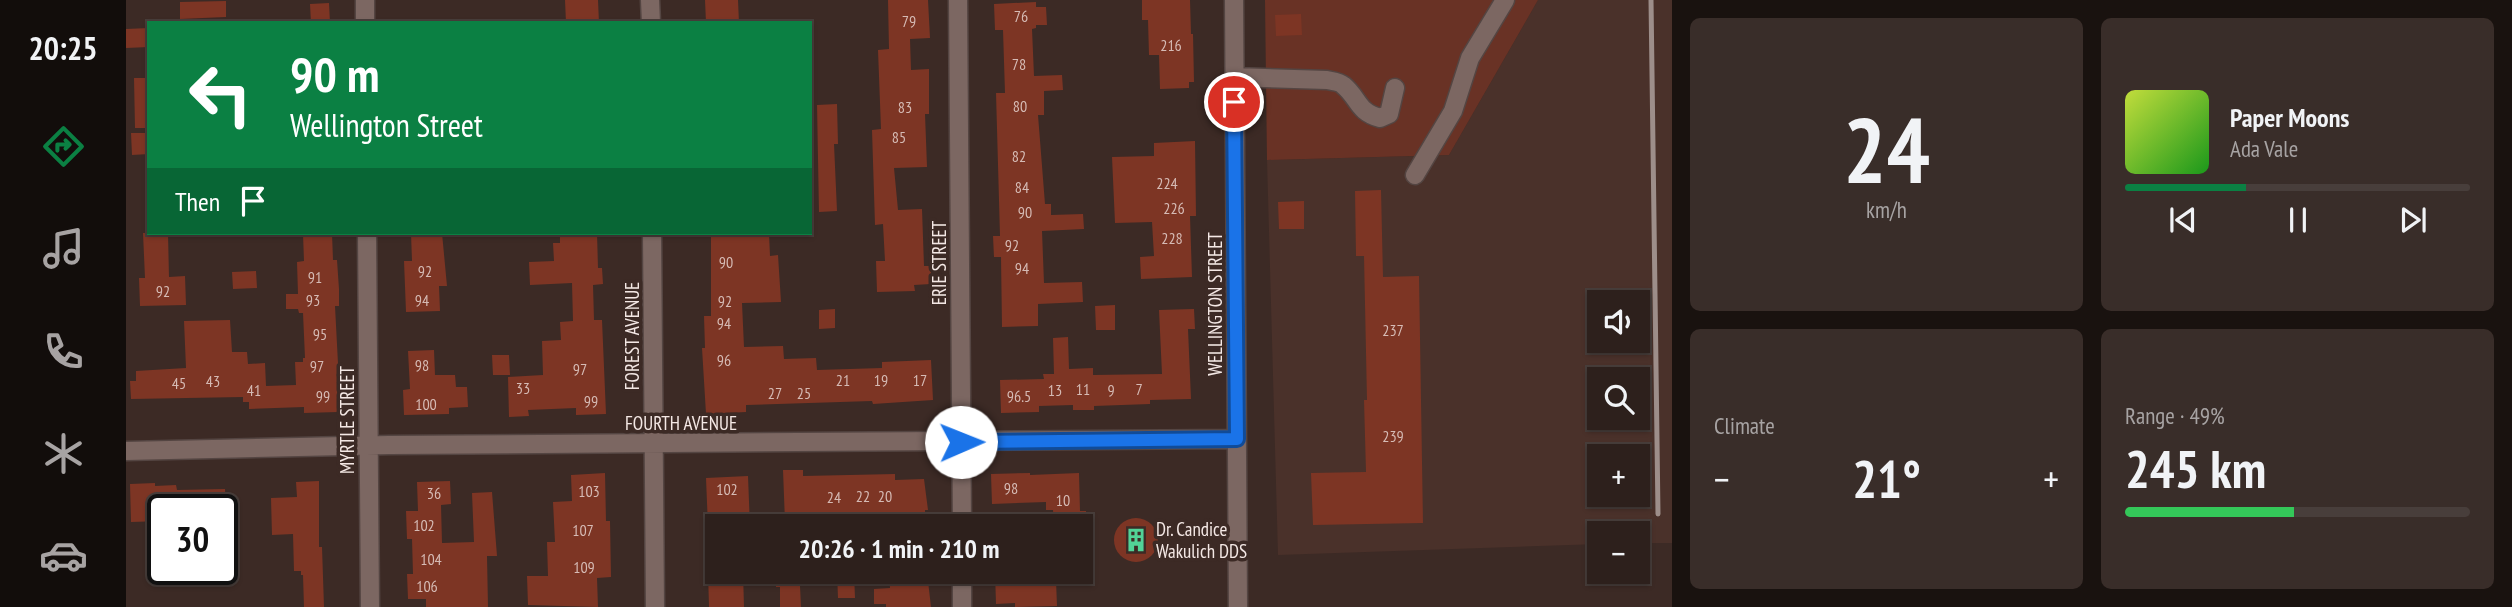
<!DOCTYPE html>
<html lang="en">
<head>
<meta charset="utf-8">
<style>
  body { margin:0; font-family:"PT Sans Narrow",sans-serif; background:#392d29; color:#f1f3f6; height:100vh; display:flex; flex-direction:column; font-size:26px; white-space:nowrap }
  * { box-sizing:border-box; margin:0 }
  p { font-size:23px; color:#a7a3a3 }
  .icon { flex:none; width:38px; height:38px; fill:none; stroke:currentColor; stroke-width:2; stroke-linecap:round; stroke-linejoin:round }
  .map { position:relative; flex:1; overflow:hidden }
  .drawer { display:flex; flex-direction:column; gap:18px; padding:18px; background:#19120f; width:840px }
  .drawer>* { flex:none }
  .top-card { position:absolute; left:21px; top:21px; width:665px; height:214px; border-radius:0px; box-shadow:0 2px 5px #0004,0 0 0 2px #483e3b; background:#0b8043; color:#fff; overflow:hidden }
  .buttons { position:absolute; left:1461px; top:290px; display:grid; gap:14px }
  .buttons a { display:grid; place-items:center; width:63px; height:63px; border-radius:0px; background:#2d201c; box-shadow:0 2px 5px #0004,0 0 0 2px #483e3b; font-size:35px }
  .speed { position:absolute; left:21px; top:494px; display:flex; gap:14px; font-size:35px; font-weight:700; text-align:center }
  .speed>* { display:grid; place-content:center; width:91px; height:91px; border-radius:50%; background:#2d201c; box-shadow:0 2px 5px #0004,0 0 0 2px #483e3b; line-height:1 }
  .speed .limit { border:4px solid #111; border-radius:10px; background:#fff; color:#111 }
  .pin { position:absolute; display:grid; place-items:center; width:60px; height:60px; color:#fff; margin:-30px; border:4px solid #fff; border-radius:50%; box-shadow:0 2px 7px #0007 }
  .me { position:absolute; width:77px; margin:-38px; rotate:89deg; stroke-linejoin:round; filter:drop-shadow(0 0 5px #0008) }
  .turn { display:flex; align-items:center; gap:24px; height:147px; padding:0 28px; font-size:32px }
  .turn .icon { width:91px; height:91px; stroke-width:2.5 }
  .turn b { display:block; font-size:49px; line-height:60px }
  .then { display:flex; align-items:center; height:66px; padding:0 28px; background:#0003; gap:14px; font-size:26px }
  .big { font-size:52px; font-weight:800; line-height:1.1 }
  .drawer .tile { flex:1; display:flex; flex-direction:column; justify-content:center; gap:10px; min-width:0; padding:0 24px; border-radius:10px; background:#392d29 }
  .drawer .dial { align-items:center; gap:0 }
  .dial b { font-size:91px; line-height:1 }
  .song { display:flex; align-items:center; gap:21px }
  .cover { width:84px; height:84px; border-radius:10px; background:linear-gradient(135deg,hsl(70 70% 55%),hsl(120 70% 35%)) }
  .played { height:7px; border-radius:4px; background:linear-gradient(90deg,#0b8043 35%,#483e3b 35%) }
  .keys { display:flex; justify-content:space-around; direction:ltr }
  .heat { display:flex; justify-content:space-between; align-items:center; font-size:38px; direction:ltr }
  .charge { height:10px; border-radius:5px; background:linear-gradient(90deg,#34c759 49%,#483e3b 0) }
  .drawer .tiles { flex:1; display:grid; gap:18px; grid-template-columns:repeat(2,1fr) }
  .trip { position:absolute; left:579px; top:514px; width:388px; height:70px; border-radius:0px; background:#2d201c; box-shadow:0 2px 5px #0004,0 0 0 2px #483e3b; font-weight:800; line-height:70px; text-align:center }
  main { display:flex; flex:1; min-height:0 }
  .tab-bar { display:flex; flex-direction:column; width:126px; justify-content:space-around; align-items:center; background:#120d0b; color:#a7a3a3 }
  .tab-bar .icon { width:49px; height:49px }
  .tab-bar .current { color:#0b8043 }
  .tab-bar b { font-size:32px; color:#f1f3f6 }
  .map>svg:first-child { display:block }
  .built { fill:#4a312a; fill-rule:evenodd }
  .green { fill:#693225 }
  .building { fill:#7d3524 }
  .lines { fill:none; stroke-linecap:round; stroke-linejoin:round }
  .minor-casing { stroke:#544542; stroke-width:21 }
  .minor { stroke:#7c6762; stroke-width:18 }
  .rail { stroke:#9d8e8a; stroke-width:5 }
  .route-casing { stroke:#114b97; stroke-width:18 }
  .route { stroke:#1a73e8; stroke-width:12 }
  .labels { text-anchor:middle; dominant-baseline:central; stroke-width:7; stroke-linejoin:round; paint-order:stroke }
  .number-label { font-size:16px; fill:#d6bbb5 }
  .street-label { font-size:19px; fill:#f4e8e5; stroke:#3c2a25 }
  .poi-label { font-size:19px; fill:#f4e8e5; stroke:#3c2a25; text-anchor:start }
</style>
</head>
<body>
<main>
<nav class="tab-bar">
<b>20:25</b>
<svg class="icon current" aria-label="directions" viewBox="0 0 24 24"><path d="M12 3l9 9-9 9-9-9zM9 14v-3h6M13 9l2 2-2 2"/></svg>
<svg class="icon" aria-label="music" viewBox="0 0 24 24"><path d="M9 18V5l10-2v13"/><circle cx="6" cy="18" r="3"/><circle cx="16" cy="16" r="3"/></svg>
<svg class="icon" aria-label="phone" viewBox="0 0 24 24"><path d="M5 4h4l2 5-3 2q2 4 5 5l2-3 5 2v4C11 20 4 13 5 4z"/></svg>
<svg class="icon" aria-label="climate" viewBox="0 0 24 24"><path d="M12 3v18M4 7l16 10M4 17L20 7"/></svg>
<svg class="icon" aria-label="car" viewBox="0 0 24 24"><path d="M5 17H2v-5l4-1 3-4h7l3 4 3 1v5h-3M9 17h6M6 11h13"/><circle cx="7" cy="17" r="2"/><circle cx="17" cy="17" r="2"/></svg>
</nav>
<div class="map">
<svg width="1546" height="607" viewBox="0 0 1546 607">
  <rect width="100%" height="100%" fill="#3c2a25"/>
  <path class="built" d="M1412,0H1546V543H1512V534H1474L1473,544L1152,555L1141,160L1323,155ZM1474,303H1512V341H1474ZM1474,380H1512V418H1474ZM1474,457H1512V495H1474Z"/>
  <path class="green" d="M1139,0H1412L1323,155L1141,160Z"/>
  <path class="building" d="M439,0H472L473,23H440Z
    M579,0H612L613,23H580Z
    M762,0H802L804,38L784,39L785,70L803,69V114H799L801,167L768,168L772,210L796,209L798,266H805V284L788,285L789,291L751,292L750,261H759L757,224L749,225L746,130L755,129L752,50L763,49Z
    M1016,0H1064L1065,34H1067L1068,82H1063V88L1034,89L1033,55H1023L1022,20H1016Z
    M100,1V17L54,19V2Z
    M910,2V7H920L921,25H910V28L906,29L908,76L936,75L937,90L918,91V115H912L919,204H925V215L957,214L958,229L916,231L918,283L956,282L957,302L912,304V326L876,327L875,257H868L867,236H874L870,93H879L877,30H869L868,4Z
    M203,3L204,23H185L184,4Z
    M1175,14L1176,35L1150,36L1149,15Z
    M23,28V47L0,48V29Z
    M8,78H23V128H9Z
    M711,104L712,144H708L711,211L693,212L691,105Z
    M5,133H23V154L6,155Z
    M1069,141L1070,216H1064L1066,277L1015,279L1014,257L1028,256L1026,222L989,223L986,157L1028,156V143Z
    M1255,190L1257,277L1293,276L1297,523L1187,525L1185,473L1240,472L1238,400H1241L1238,256H1230L1229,191Z
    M1178,201V229H1153L1152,202Z
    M17,233H42L43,277L59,276L60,305L14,306L13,278H19Z
    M206,233L207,260H211L213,289V306H209L214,402H212V412L178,413V407L123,409V402H117V397L5,399L4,381H10V371L60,368L58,321L104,320L106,352H121L122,364L139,363L140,386L170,385L169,362H177V358H179L177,313H173L172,309H160V294H172L171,262L178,261L177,234Z
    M285,233H316L321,286H313L314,311L280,312L278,261H286Z
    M434,233H471L472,268H476L477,284L467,285L468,320H476L480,414L450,415V408L402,410L403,416L383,417L382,377L417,375L416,341L435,340L434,322L447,321L446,283L404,285L403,262L428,261L427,243H434Z
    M585,233H643L644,256L652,255L655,302L616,303L618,347L657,346L658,359L690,358L691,370L756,368V362L805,360L807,400L747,404L746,401L620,405V412L580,414L576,348H579L578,316H585Z
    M130,271L131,288L107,289L106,272Z
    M989,305V330H970L969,306Z
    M709,309V328L693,329V310Z
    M1068,309L1069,329H1062L1065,399L1024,400V404L968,406V410H947V405L913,406V412L875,413L874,380L918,379L917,374H928L927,338L942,337L943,369L967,368V375L1036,374L1033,310Z
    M308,350L309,375H329L330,387H341L342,407L323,408V414L278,415L277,390L284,389L282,351Z
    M366,355H383L384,375H367Z
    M657,470H677V476L769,474V480L798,479L802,510H799V519H796V527H777V517L679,519V521L659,522Z
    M479,473L480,521H484L485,577L471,578L472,607L402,605L401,576H422L421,542H429L427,502L446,501L445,475Z
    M904,473V475L953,473L954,511H960L961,527H928L927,510H920V502L866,504L865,474Z
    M622,476L624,527H582L580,478Z
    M193,481V547H196L198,607H178L177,575H175V571H168L167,534L146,535L145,498L171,497L170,482Z
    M324,481L325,504L315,505L316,543L348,542L346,493L366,492L371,556H361L362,607H300V599H282L281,574H287L286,539H281L280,511H292L291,482Z
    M29,483V486L50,485L51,490L99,489L100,509H37V521L5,522L4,484Z
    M988 540a22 22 0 1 1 44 0a22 22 0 1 1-44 0Z
    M582,572H617L618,607H583Z
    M650,572H694V586H674L675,607H654V587H650Z
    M711,572H728L729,598H712Z
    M763,572H801L805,607H760V604H748V589L764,588Z
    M869,572H915V580H930L931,606L889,607V603L870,604Z"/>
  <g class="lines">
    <g class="minor-casing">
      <path id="minor" d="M239,0V23
        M524,0L525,23
        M832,0L836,527
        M1108,0L1112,607
        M1108,77L1201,80C1206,81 1214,82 1217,85C1233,98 1231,112 1254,118L1263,114L1269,88
        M1289,175L1327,111L1344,58L1379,0
        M241,233L244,607
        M526,233L529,607
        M0,451L263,445L1111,439
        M836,572V607"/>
    </g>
    <use href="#minor" class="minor"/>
    <path class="rail" d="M1525,0L1532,514"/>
  </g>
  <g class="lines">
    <g class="route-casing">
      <path id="route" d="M835,442L1111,439L1108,102"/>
    </g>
    <use href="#route" class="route"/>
  </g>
  <defs>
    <g id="building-bare" transform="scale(1.89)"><path d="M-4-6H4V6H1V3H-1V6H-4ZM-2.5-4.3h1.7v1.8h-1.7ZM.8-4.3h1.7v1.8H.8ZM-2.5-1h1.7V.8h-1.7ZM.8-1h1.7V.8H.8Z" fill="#52d397" stroke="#3c2a25" stroke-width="2.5" paint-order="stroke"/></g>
  </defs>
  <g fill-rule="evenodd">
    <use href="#building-bare" x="1010" y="540"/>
  </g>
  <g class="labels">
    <g class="number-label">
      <text x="895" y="16">76</text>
      <text x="783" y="21">79</text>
      <text x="1045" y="45">216</text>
      <text x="893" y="64">78</text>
      <text x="894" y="106">80</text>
      <text x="779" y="107">83</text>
      <text x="773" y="137">85</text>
      <text x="893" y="156">82</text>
      <text x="1041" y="183">224</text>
      <text x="896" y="187">84</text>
      <text x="1048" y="208">226</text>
      <text x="899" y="212">90</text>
      <text x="1046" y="238">228</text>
      <text x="886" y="245">92</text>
      <text x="600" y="262">90</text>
      <text x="896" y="268">94</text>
      <text x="299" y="271">92</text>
      <text x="189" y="277">91</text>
      <text x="37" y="291">92</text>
      <text x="187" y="300">93</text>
      <text x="296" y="300">94</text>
      <text x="599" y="301">92</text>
      <text x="598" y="323">94</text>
      <text x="1267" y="330">237</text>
      <text x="194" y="334">95</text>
      <text x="598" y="360">96</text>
      <text x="296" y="365">98</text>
      <text x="191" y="366">97</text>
      <text x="454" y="369">97</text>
      <text x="717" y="380">21</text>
      <text x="755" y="380">19</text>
      <text x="794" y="380">17</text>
      <text x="87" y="381">43</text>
      <text x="53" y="383">45</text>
      <text x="397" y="388">33</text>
      <text x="957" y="389">11</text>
      <text x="1013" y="389">7</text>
      <text x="128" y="390">41</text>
      <text x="929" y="390">13</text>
      <text x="985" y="390">9</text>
      <text x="649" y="393">27</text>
      <text x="678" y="393">25</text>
      <text x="197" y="396">99</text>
      <text x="893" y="396">96.5</text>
      <text x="465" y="401">99</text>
      <text x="300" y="404">100</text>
      <text x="1267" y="436">239</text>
      <text x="885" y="488">98</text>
      <text x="601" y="489">102</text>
      <text x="463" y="491">103</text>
      <text x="308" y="493">36</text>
      <text x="737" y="496">22</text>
      <text x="759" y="496">20</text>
      <text x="708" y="497">24</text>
      <text x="937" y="500">10</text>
      <text x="298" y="525">102</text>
      <text x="457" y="530">107</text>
      <text x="305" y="559">104</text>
      <text x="458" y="567">109</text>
      <text x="301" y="586">106</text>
    </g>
    <g class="street-label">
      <text transform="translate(813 263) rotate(-90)">ERIE STREET</text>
      <text transform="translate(1089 304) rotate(-90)">WELLINGTON STREET</text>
      <text transform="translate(506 336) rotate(-90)">FOREST AVENUE</text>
      <text transform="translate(221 420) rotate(-90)">MYRTLE STREET</text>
      <text x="555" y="423">FOURTH AVENUE</text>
    </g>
    <g class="poi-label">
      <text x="1030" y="529">Dr. Candice<tspan x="1030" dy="22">Wakulich DDS</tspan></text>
    </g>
  </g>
</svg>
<div class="buttons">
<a><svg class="icon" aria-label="sound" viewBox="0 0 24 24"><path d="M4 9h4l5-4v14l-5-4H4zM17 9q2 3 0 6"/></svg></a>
<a><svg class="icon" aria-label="search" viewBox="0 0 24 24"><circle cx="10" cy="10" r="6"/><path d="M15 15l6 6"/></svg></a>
<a>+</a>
<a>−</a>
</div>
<div class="speed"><div class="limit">30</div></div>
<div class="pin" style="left:1108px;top:102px;background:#d93025"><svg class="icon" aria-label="arrive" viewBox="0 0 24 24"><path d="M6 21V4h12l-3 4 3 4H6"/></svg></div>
<svg class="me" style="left:835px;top:442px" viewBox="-20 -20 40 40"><circle r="19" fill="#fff"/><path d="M0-13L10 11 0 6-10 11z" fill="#1a73e8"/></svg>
<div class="trip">20:26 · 1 min · 210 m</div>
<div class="top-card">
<div class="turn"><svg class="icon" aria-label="left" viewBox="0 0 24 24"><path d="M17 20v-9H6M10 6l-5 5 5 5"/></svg><div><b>90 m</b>Wellington Street</div></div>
<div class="then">Then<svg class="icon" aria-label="arrive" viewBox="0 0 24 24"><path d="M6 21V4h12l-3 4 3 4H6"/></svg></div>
</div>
</div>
<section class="drawer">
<div class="tiles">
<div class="tile dial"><b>24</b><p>km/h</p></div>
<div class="tile">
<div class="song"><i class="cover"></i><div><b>Paper Moons</b><p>Ada Vale</p></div></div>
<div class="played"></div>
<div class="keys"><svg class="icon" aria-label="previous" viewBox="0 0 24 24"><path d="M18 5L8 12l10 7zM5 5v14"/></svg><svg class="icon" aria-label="pause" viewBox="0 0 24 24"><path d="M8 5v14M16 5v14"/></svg><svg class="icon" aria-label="next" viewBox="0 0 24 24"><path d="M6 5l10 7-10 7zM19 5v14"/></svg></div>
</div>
<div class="tile"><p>Climate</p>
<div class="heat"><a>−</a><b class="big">21°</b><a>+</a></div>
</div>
<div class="tile"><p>Range · 49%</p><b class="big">245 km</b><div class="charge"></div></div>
</div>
</section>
</main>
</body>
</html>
